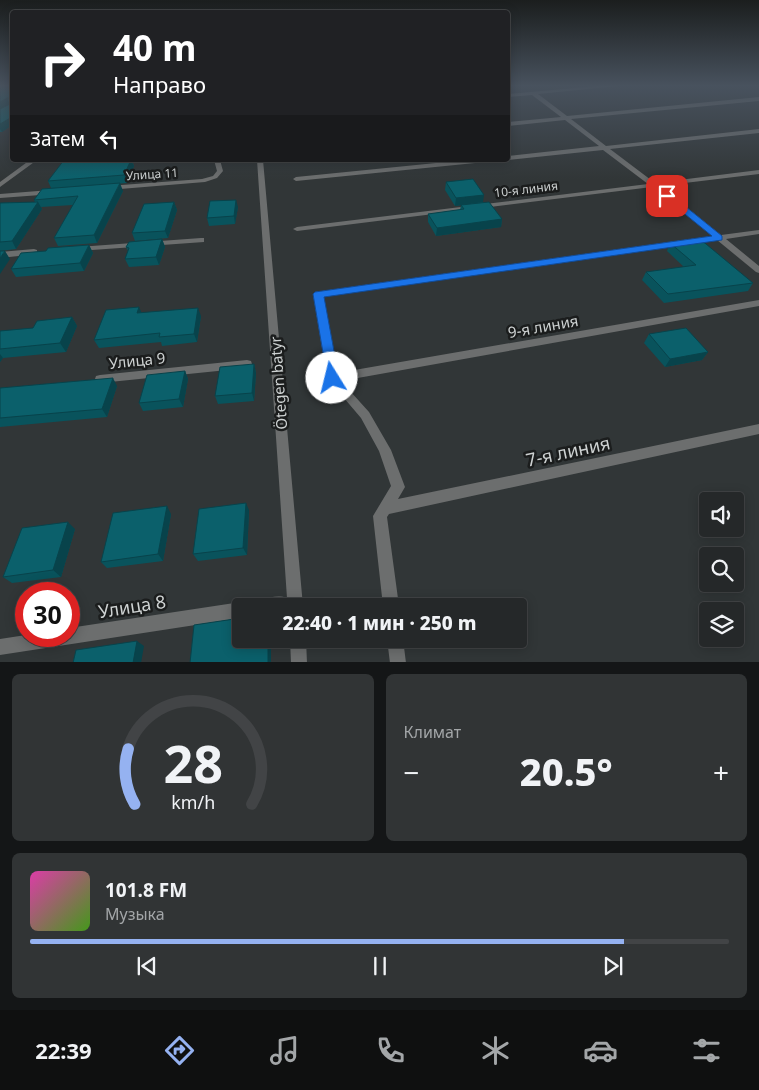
<!DOCTYPE html>
<html lang="ru">
<head>
<meta charset="utf-8">
<style>
  body { margin:0; font-family:"Noto Sans",sans-serif; background:#313435; color:#f1f3f6; height:100vh; display:flex; flex-direction:column; font-size:19px; white-space:nowrap }
  * { box-sizing:border-box; margin:0 }
  p { font-size:16px; color:#a3a6a8 }
  .icon { flex:none; width:28px; height:28px; fill:none; stroke:currentColor; stroke-width:2; stroke-linecap:round; stroke-linejoin:round }
  .map { position:relative; height:662px; overflow:hidden }
  .side { display:flex; flex-direction:column; gap:12px; padding:12px; background:#141617; flex:1 }
  .side>* { flex:none }
  .banner { position:absolute; left:10px; top:10px; width:500px; height:152px; border-radius:5px; box-shadow:0 2px 12px #0003,0 0 0 1px #424446; background:#202124; color:#fff; overflow:hidden }
  .fabs { position:absolute; left:699px; top:492px; display:grid; gap:10px }
  .fabs a { display:grid; place-items:center; width:45px; height:45px; border-radius:5px; background:#252829; box-shadow:0 2px 12px #0003,0 0 0 1px #424446; font-size:25px }
  .speed { position:absolute; left:15px; top:582px; display:flex; gap:10px; font-size:25px; font-weight:700; text-align:center }
  .speed>* { display:grid; place-content:center; width:65px; height:65px; border-radius:50%; background:#252829; box-shadow:0 2px 12px #0003,0 0 0 1px #424446; line-height:1 }
  .speed .limit { border:8px solid #d22; background:#fff; color:#111 }
  .pin { position:absolute; display:grid; place-items:center; width:42px; height:42px; color:#fff; margin:-21px; border-radius:10px; box-shadow:0 2px 8px #0006 }
  .me { position:absolute; width:55px; margin:-28px; rotate:351deg; stroke-linejoin:round; filter:drop-shadow(0 0 4px #0008) }
  .turn { display:flex; align-items:center; gap:18px; height:105px; padding:0 20px; font-size:22px }
  .turn .icon { width:65px; height:65px; stroke-width:2.5 }
  .turn b { display:block; font-size:35px; line-height:42px }
  .then { display:flex; align-items:center; height:48px; padding:0 20px; background:#0003; gap:10px; font-size:19px }
  .big { font-size:38px; font-weight:800; line-height:1.1 }
  .side .widget { flex:1; display:flex; flex-direction:column; justify-content:center; gap:8px; min-width:0; padding:0 18px; border-radius:8px; background:#313435 }
  .side .dial { align-items:center; gap:0 }
  .dial svg { height:130px; overflow:visible; fill:none; stroke:#424446; stroke-width:7; stroke-linecap:round; text-anchor:middle }
  .dial text { fill:#f1f3f6; stroke:none }
  .song { display:flex; align-items:center; gap:15px }
  .cover { width:60px; height:60px; border-radius:8px; background:linear-gradient(135deg,hsl(320 70% 55%),hsl(100 70% 35%)) }
  .played { height:5px; border-radius:2px; background:linear-gradient(90deg,#95b2f1 85%,#424446 85%) }
  .keys { display:flex; justify-content:space-around; direction:ltr }
  .heat { display:flex; justify-content:space-between; align-items:center; font-size:28px; direction:ltr }
  .side .tiles { flex:1; display:grid; gap:12px; grid-template-columns:1fr 1fr }
  .widget:last-child { grid-column:span 2 }
  .trip { position:absolute; left:232px; top:598px; width:295px; height:50px; border-radius:5px; background:#252829; box-shadow:0 2px 12px #0003,0 0 0 1px #424446; font-weight:800; line-height:50px; text-align:center }
  .tabs { display:flex; height:80px; justify-content:space-around; align-items:center; background:#0f1010; color:#a3a6a8 }
  .tabs .icon { width:35px; height:35px }
  .tabs .selected { color:#95b2f1 }
  .tabs b { font-size:22px; color:#f1f3f6 }
  .map>svg:first-child { display:block }
  .lines { fill:none; stroke-linecap:round; stroke-linejoin:round }
  .minor { fill:#6c6e6e; fill-rule:evenodd }
  .wall { fill:#09535c }
  .shaded-wall { fill:#08434b }
  .building { fill:#0b606b; stroke:#08434b }
  .route { fill:#1a73e8; stroke:#114b97 }
  .labels { text-anchor:middle; dominant-baseline:central; stroke-width:5; stroke-linejoin:round; paint-order:stroke }
  .far-street-label { font-size:12px; fill:#ced2d2; stroke:#1b1d1d }
  .street-label { font-size:15px; fill:#ced2d2; stroke:#1b1d1d }
  .near-street-label { font-size:18px; fill:#ced2d2; stroke:#1b1d1d }
</style>
</head>
<body>
<div class="map">
<svg width="759" height="663" viewBox="0 0 759 663">
  <rect width="100%" height="100%" fill="#313637"/>
  <g class="lines">
    <path class="minor" d="M597,86H618L538,94L567,116L759,97V101L571,119L606,146L759,129V133L610,149L655,183L759,170V174L660,186L721,235L759,230V234L726,239L759,266V273L756,272L717,240L323,296L337,373L759,300V306L341,381L369,412L391,450L405,487L398,499L759,424V434L389,514L387,517L399,606H383L373,516L391,486L379,451L361,418L327,378L313,294L315,292L712,236L652,187L297,231L293,229L297,227L648,184L603,150L508,160V156L599,146L565,120L508,126V122L561,117L532,95L508,97V94Z
      M30,160H37L0,187V182Z
      M214,160H220L223,171L217,178L205,182L108,190L104,188L108,186L202,179L213,176L217,171Z
      M257,160H263L303,606H260L262,600C270,597 279,595 287,598Z
      M466,160H488L485,162L296,181L293,179L296,177Z
      M51,190H54V194L0,198V194Z
      M201,238H204V242L78,251L74,249L78,247Z
      M34,249L37,250V254L0,258V252Z
      M247,360L251,361L252,364L251,367L247,368L100,383L96,382L95,379L96,376L100,375Z
      M241,602L247,606H241V618L0,655V639L26,635V636H69V628Z
      M290,639H306L307,663H291Z
      M387,639H403L406,663H390Z"/>
  </g>
  <path class="wall" d="M0,86H12V125L2,132H0Z
    M119,160H132L134,166L127,183L62,188L123,191L97,243L58,246L54,238L73,205L41,207L42,209L16,249L0,251V203L35,202L34,200L51,188L48,181L110,161Z
    M446,182L483,202L502,219L501,227L436,236L428,222V214L460,210L461,205L455,206L445,190Z
    M174,202L177,210L168,238L135,241L132,233Z
    M238,207L235,224L209,226L207,218Z
    M162,239L165,247L159,265L129,267L125,259L128,251L126,247Z
    M670,243L753,283L748,291L664,303L642,280L646,272L684,267L667,251Z
    M89,245L93,253L84,271L16,277L11,269L46,251Z
    M142,313L201,316L197,342L162,346L161,342L99,348L94,340Z
    M72,317L77,326L66,352L3,358L0,362V331L33,328Z
    M649,334L708,352L702,360L665,367L644,343Z
    M254,364L256,373L254,401L218,404L215,396Z
    M185,371L188,379L183,407L143,411L139,403Z
    M117,386L107,417L0,427V388Z
    M249,510L247,555L198,561L193,554Z
    M171,514L163,561L107,568L101,562Z
    M75,529L61,577L12,583L3,577Z"/>
  <path class="shaded-wall" d="M7,98L10,104L0,110V102Z
    M12,117V125L2,132L0,129V124Z
    M131,160L134,166L127,183L124,175Z
    M239,160H251L240,162Z
    M120,183L123,191L97,243L94,235Z
    M484,195L483,202L455,206L456,198Z
    M236,200L238,207L235,224L234,216Z
    M38,202L42,209L16,249L12,241Z
    M174,202L177,210L168,238L165,231Z
    M502,219L501,227L436,236L437,228Z
    M162,239L165,247L159,265L156,257Z
    M89,245L93,253L84,271L80,263Z
    M5,251L10,259L0,274V258Z
    M139,307L143,316L137,313Z
    M198,308L201,316L197,342L194,334Z
    M72,317L77,326L66,352L60,343Z
    M708,352L702,360L665,367L670,359Z
    M0,354L3,358L0,362Z
    M254,364L256,373L254,401L252,393Z
    M185,371L188,379L183,407L179,399Z
    M113,378L117,386L107,417L102,409Z
    M246,503L249,510L247,555L243,548Z
    M167,506L171,514L163,561L158,554Z
    M68,522L75,529L61,577L53,570Z
    M268,639H271V663H268Z
    M137,641L144,646L141,663H133Z"/>
  <path class="building" d="M0,86H12V117L0,124V109L10,104V98H7L0,102Z
    M64,160H103V161L131,160L124,175L48,181Z
    M473,179L484,195L456,198L446,182Z
    M120,183L94,235L54,238L78,196L34,200L42,189Z
    M236,200L234,216L207,218L210,201Z
    M38,202L12,241L0,242V203Z
    M174,202L165,231L132,233L144,204Z
    M489,202L502,219L437,228L428,214L464,209L461,205Z
    M162,239L156,257L125,259L129,248L126,247L129,242Z
    M700,239L753,283L668,294L646,272L696,265L670,243Z
    M89,245L80,263L11,269L21,253L46,251L48,248Z
    M0,251H5L0,258Z
    M139,307L137,313L198,308L194,334L159,337L160,333L94,340L106,310Z
    M72,317L60,343L0,349V331L33,328L37,321Z
    M686,328L708,352L670,359L649,334Z
    M254,364L252,393L215,396L220,367Z
    M185,371L179,399L139,403L147,375Z
    M113,378L102,409L0,418V388Z
    M246,503L243,548L193,554L199,509Z
    M167,506L158,554L101,562L113,513Z
    M68,522L53,570L3,577L22,528Z
    M241,618V639H268V663H190L194,625Z
    M137,641L133,663H73L76,650Z"/>
  <linearGradient id="sky" x2="0" y2="1"><stop stop-color="#1b1e1e"/><stop offset="0.48" stop-color="#48525e"/><stop offset="1" stop-color="#48525e" stop-opacity="0"/></linearGradient>
  <rect width="759" height="179" fill="url(#sky)"/>
  <path class="route" d="M664,194H670L722,236V240L324,297L339,378L337,382H328L313,294L315,292L712,236L664,197Z"/>
  <g class="labels">
    <g class="far-street-label">
      <text transform="translate(152 174) rotate(-4)">Улица 11</text>
      <text transform="translate(526 189) rotate(-7)">10-я линия</text>
    </g>
    <g class="street-label">
      <text transform="translate(543 326) rotate(-10)">9-я линия</text>
      <text transform="translate(137 360) rotate(-6)">Улица 9</text>
      <text transform="translate(278 383) rotate(-94)">Ötegen batyr</text>
    </g>
    <g class="near-street-label">
      <text transform="translate(568 451) rotate(-12)">7-я линия</text>
      <text transform="translate(132 606) rotate(-9)">Улица 8</text>
    </g>
  </g>
</svg>
<div class="fabs">
<a><svg class="icon" aria-label="sound" viewBox="0 0 24 24"><path d="M4 9h4l5-4v14l-5-4H4zM17 9q2 3 0 6"/></svg></a>
<a><svg class="icon" aria-label="search" viewBox="0 0 24 24"><circle cx="10" cy="10" r="6"/><path d="M15 15l6 6"/></svg></a>
<a><svg class="icon" aria-label="layers" viewBox="0 0 24 24"><path d="M12 4l9 5-9 5-9-5zM3 14l9 5 9-5"/></svg></a>
</div>
<div class="speed"><div class="limit">30</div></div>
<div class="pin" style="left:667px;top:196px;background:#d93025"><svg class="icon" aria-label="arrive" viewBox="0 0 24 24"><path d="M6 21V4h12l-3 4 3 4H6"/></svg></div>
<svg class="me" style="left:332px;top:378px" viewBox="-20 -20 40 40"><circle r="19" fill="#fff"/><path d="M0-13L10 11 0 6-10 11z" fill="#1a73e8"/></svg>
<div class="trip">22:40 · 1 мин · 250 m</div>
<div class="banner">
<div class="turn"><svg class="icon" aria-label="right" viewBox="0 0 24 24"><path d="M7 20v-9h11M14 6l5 5-5 5"/></svg><div><b>40 m</b>Направо</div></div>
<div class="then">Затем<svg class="icon" aria-label="left" viewBox="0 0 24 24"><path d="M17 20v-9H6M10 6l-5 5 5 5"/></svg></div>
</div>
</div>
<section class="side">
<div class="tiles">
<div class="widget dial"><svg viewBox="0 0 100 80">
<path d="M14 69A42 42 0 1 1 86 69"/>
<path d="M14 69A42 42 0 0 1 10 35" stroke="#95b2f1"/>
<text x="50" y="56" font-size="32" font-weight="700">28</text>
<text x="50" y="72" font-size="11">km/h</text>
</svg></div>
<div class="widget"><p>Климат</p>
<div class="heat"><a>−</a><b class="big">20.5°</b><a>+</a></div>
</div>
<div class="widget">
<div class="song"><i class="cover"></i><div><b>101.8 FM</b><p>Музыка</p></div></div>
<div class="played"></div>
<div class="keys"><svg class="icon" aria-label="previous" viewBox="0 0 24 24"><path d="M18 5L8 12l10 7zM5 5v14"/></svg><svg class="icon" aria-label="pause" viewBox="0 0 24 24"><path d="M8 5v14M16 5v14"/></svg><svg class="icon" aria-label="next" viewBox="0 0 24 24"><path d="M6 5l10 7-10 7zM19 5v14"/></svg></div>
</div>
</div>
</section>
<nav class="tabs">
<b>22:39</b>
<svg class="icon selected" aria-label="directions" viewBox="0 0 24 24"><path d="M12 3l9 9-9 9-9-9zM9 14v-3h6M13 9l2 2-2 2"/></svg>
<svg class="icon" aria-label="music" viewBox="0 0 24 24"><path d="M9 18V5l10-2v13"/><circle cx="6" cy="18" r="3"/><circle cx="16" cy="16" r="3"/></svg>
<svg class="icon" aria-label="phone" viewBox="0 0 24 24"><path d="M5 4h4l2 5-3 2q2 4 5 5l2-3 5 2v4C11 20 4 13 5 4z"/></svg>
<svg class="icon" aria-label="climate" viewBox="0 0 24 24"><path d="M12 3v18M4 7l16 10M4 17L20 7"/></svg>
<svg class="icon" aria-label="car" viewBox="0 0 24 24"><path d="M5 17H2v-5l4-1 3-4h7l3 4 3 1v5h-3M9 17h6M6 11h13"/><circle cx="7" cy="17" r="2"/><circle cx="17" cy="17" r="2"/></svg>
<svg class="icon" aria-label="filters" viewBox="0 0 24 24"><path d="M4 7h16M4 17h16"/><circle cx="9" cy="7" r="2"/><circle cx="15" cy="17" r="2"/></svg>
</nav>
</body>
</html>
